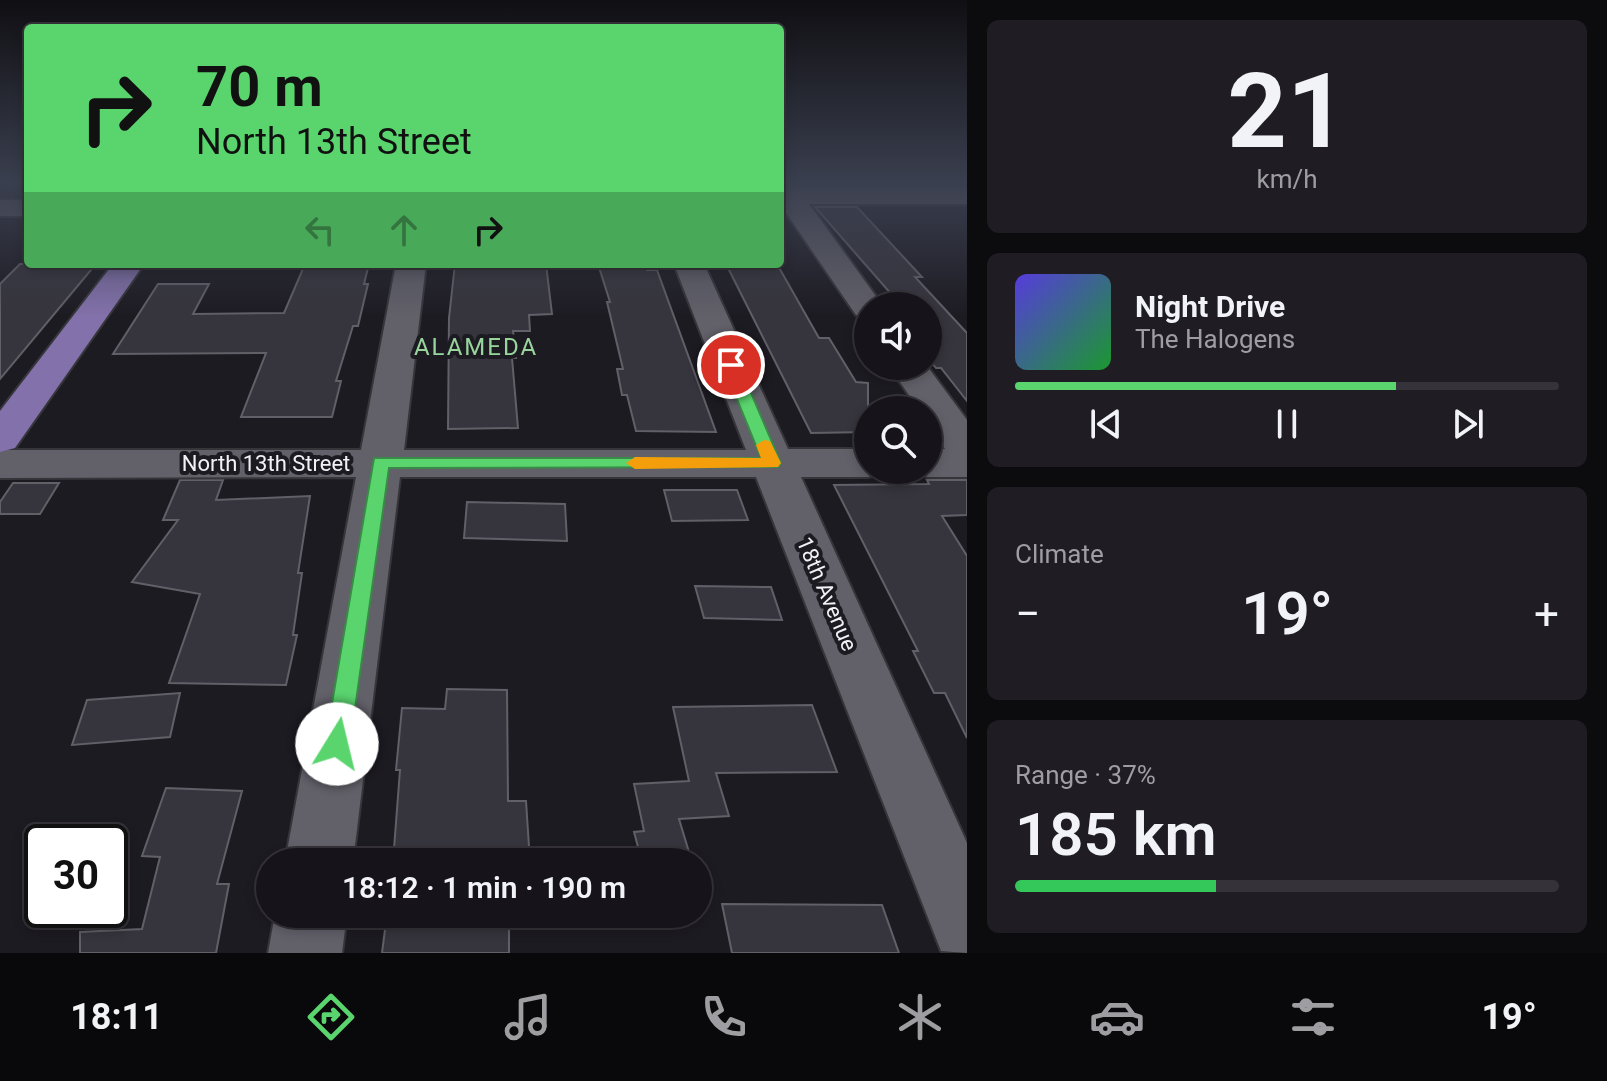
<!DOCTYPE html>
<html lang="en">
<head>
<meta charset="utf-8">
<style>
  body { margin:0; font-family:Roboto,sans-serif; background:#1f1d23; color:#f1f3f6; height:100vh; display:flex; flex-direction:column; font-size:30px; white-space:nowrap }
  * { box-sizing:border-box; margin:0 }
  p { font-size:26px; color:#9e9ea2 }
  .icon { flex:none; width:44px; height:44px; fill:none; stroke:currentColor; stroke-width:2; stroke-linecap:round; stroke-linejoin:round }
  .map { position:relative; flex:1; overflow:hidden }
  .drawer { display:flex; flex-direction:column; gap:20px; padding:20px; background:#0c0b0e; width:640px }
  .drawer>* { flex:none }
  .banner { position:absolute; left:24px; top:24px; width:760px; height:244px; border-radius:8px; box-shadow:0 4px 12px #0003,0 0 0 2px #353339; background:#5ad56e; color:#111; overflow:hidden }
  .fabs { position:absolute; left:854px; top:292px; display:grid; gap:16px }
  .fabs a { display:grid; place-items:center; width:88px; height:88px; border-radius:50%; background:#16141a; box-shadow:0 4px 12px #0003,0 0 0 2px #353339; font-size:40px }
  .speed { position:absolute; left:24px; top:824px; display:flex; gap:16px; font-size:40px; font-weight:700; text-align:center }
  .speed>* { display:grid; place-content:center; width:104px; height:104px; border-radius:50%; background:#16141a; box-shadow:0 4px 12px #0003,0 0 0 2px #353339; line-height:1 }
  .speed .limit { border:4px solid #111; border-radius:12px; background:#fff; color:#111 }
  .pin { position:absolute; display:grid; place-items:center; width:68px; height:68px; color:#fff; margin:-34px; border:4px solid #fff; border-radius:50%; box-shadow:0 2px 8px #0007 }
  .me { position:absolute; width:88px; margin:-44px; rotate:9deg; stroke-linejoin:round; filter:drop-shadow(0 0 6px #0008) }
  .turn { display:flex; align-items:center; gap:28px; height:168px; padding:0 40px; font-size:36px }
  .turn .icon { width:104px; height:104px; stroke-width:2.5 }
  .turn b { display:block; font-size:56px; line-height:68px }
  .lanes { display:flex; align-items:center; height:76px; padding:0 40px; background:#0003; justify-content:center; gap:40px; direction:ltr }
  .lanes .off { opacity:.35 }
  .big { font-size:60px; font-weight:600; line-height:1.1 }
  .drawer .widget { flex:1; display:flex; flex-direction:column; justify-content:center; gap:12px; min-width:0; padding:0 28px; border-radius:12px; background:#1f1d23 }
  .drawer .dial { align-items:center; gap:0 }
  .dial b { font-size:104px; line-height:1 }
  .song { display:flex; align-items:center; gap:24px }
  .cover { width:96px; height:96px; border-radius:12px; background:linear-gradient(135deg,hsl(250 70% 55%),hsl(130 70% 35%)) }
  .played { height:8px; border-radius:4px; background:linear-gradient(90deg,#5ad56e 70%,#353339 70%) }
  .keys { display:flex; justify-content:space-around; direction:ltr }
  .heat { display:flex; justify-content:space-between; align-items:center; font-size:44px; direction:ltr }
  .charge { height:12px; border-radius:6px; background:linear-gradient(90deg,#34c759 37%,#353339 0) }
  .trip { position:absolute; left:256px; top:848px; width:456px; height:80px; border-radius:40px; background:#16141a; box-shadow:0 4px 12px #0003,0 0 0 2px #353339; font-weight:600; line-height:80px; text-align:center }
  .tabs { display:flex; height:128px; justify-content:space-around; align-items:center; background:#09080a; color:#9e9ea2 }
  .tabs .icon { width:56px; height:56px }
  .tabs .selected { color:#5ad56e }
  .tabs b { font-size:36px; color:#f1f3f6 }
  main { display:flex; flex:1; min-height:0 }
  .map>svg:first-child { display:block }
  .building { fill:#36343c; stroke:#615f67; stroke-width:2 }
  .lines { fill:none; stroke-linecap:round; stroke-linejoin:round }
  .minor-casing { stroke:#36353a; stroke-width:4 }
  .major-casing { stroke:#36353a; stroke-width:4 }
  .minor { fill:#626069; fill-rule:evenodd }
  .major { fill:#8271aa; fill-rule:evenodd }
  .route { fill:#5ad56e; stroke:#3a8a48; stroke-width:2 }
  .slow { fill:#f59e0b }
  .labels { text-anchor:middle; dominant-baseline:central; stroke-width:8; stroke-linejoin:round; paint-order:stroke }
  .street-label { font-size:22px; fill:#f2f1f6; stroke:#1d1b22 }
  .neighbourhood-label { font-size:24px; letter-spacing:2px; fill:#98d59d; stroke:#1d1b22 }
</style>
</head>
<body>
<main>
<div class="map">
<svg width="967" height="953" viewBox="0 0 967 953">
  <rect width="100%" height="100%" fill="#1d1b22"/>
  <path class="building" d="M815,207H857L922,277H915L967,333V401L941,368H936L928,358V303H899Z
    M20,264H96L0,379V284Z
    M305,264H369L364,284H368L358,326H353L336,381H341L332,417H241L266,353L113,354L158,284H209L193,314L284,313Z
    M455,264H546L552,314L529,315L530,331H513L516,358H512L518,428L448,429L449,318Z
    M598,264H645L647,270H657L716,432L636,431L627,395H622L617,369H623L607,302H610Z
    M726,264H777L819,338H829L856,382L868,383V432L811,433Z
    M180,480H223L216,500L310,496L298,573H302L293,635H297L286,685L169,683L200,594L132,582L178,520H163Z
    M927,480H967V515L942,516L967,556V738L945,693H934L913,651H918L834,485L929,484Z
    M13,483H59L40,514H0V502Z
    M664,490H737L748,520L672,521Z
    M467,502L565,504L567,541L464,538Z
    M695,586L771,587L782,620L704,618Z
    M447,689L507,690L508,801H526L530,862H393L400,770H396L402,708L445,709Z
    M180,693L170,737L72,745L87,700Z
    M812,705L837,772L716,773L729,816L679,819L692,862H642L634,832L644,831L634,784L689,781L673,707Z
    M166,788L242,791L217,884H229L216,953H80V932L142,929L160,857L142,856Z
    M722,904L882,905L899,953H732Z
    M387,914H509V953H382Z"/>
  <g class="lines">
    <g class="minor-casing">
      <path id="minor" d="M780,183H794L798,188H967V204H809L883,306H868V318L856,315L780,204Z
        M0,200H28V216H0Z
        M396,264H426L404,450H746L674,264H704L788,449H868V470H885L883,473L868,477H801L967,843V953L941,951L756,477H400L353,862H285L356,477L0,478V450H361Z
        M889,366H927L967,420V477H928L913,473L911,470H928V449H945L928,423V410H919Z
        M275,914H347L342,953H268Z"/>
    </g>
    <g class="major-casing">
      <path id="major" d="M113,264H144L15,448L0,452V411Z"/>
    </g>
    <use href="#minor" class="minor"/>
    <use href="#major" class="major"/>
  </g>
  <linearGradient id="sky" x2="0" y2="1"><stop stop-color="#100f13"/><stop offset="0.58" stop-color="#3a3f4f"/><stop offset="1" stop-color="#3a3f4f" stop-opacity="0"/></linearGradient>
  <rect width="967" height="316" fill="url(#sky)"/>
  <path class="route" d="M731,361L739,365L781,463L778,467L389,468L350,744L346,752L337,755L328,752L325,744L374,458H761L723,365Z"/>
  <path class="slow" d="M764,440L770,441L781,463L778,467L635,469L626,463L635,457L761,458L756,445Z"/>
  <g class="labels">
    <g class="street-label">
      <text x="266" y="463">North 13th Street</text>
      <text transform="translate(827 594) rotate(67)">18th Avenue</text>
    </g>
    <g class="neighbourhood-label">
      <text x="476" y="347">ALAMEDA</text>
    </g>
  </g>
</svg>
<div class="fabs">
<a><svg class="icon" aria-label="sound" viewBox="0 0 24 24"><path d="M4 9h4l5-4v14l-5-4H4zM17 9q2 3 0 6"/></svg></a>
<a><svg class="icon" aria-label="search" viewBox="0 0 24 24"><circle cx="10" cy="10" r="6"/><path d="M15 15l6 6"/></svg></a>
</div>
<div class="speed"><div class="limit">30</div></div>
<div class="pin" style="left:731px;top:365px;background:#d93025"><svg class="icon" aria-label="arrive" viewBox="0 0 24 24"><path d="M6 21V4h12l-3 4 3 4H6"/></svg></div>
<svg class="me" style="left:337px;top:744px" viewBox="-20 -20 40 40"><circle r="19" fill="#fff"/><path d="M0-13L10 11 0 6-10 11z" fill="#5ad56e"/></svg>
<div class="trip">18:12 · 1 min · 190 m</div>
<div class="banner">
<div class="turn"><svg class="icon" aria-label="right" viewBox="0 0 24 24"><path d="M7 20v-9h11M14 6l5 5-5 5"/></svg><div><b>70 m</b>North 13th Street</div></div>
<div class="lanes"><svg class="icon off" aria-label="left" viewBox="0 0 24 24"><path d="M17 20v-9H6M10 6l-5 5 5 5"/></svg><svg class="icon off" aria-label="ahead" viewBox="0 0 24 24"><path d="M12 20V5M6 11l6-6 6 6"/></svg><svg class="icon" aria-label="right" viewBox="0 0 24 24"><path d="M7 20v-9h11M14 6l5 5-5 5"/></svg></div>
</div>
</div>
<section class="drawer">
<div class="widget dial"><b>21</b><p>km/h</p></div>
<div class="widget">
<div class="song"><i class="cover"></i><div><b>Night Drive</b><p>The Halogens</p></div></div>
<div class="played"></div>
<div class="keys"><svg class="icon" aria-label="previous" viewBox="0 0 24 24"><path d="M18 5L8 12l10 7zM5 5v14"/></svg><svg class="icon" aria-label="pause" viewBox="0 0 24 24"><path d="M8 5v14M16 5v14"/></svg><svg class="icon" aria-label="next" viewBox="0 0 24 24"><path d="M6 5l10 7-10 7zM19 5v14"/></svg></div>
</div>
<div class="widget"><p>Climate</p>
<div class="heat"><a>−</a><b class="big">19°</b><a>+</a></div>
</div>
<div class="widget"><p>Range · 37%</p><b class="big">185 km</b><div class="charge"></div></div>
</section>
</main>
<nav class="tabs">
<b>18:11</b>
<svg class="icon selected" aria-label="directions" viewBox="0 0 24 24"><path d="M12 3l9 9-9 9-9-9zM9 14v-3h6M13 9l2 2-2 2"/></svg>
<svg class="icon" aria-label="music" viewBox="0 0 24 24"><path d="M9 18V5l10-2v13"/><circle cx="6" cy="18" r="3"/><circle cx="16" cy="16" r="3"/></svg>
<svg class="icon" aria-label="phone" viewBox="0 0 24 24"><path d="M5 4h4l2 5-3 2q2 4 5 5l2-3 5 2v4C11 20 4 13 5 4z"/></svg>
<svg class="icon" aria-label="climate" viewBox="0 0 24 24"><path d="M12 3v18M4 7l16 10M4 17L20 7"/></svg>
<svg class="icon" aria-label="car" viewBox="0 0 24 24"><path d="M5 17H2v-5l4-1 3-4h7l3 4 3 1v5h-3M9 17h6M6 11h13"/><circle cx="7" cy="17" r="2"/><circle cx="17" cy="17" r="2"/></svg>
<svg class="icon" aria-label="filters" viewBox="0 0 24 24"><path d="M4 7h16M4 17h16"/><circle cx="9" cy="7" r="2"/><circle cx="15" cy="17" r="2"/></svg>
<b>19°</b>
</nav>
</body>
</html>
